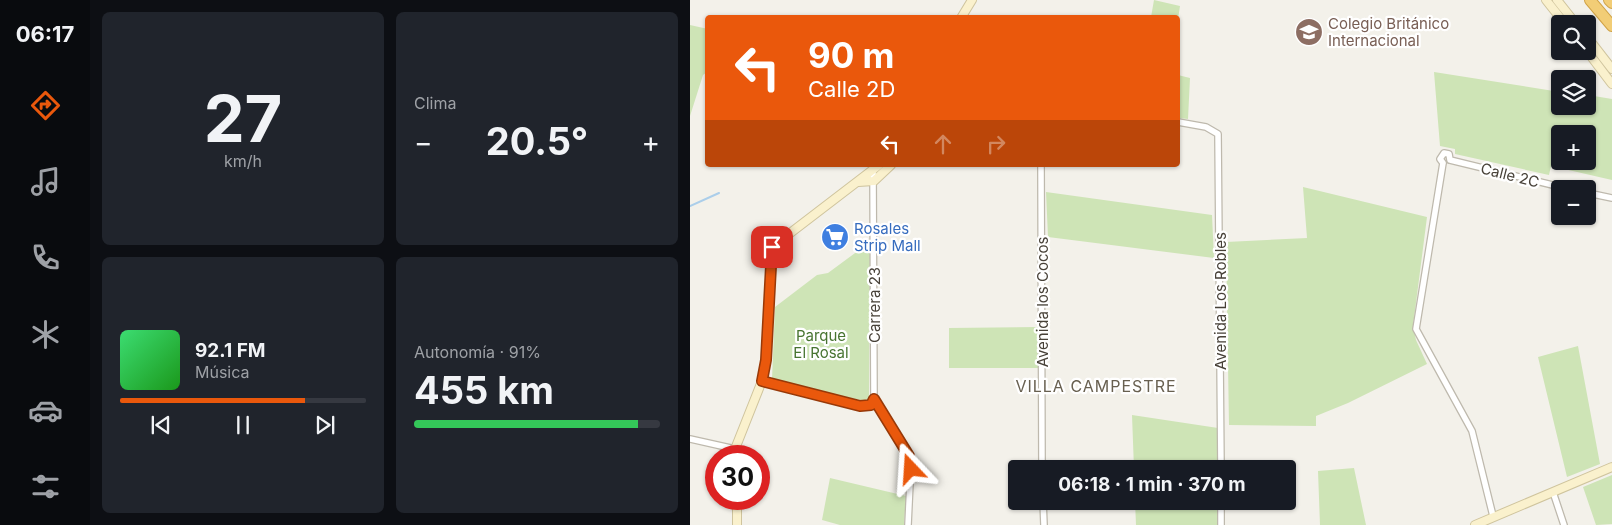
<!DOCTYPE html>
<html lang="es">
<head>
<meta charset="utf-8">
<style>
  body { margin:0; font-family:Inter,sans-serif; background:#20242c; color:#f1f3f6; height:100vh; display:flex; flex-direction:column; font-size:19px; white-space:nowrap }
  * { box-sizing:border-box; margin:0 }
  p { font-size:16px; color:#9ea1a6 }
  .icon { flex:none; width:28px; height:28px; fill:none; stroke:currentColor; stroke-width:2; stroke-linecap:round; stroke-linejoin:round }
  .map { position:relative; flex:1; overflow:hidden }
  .sheet { display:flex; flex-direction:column; gap:12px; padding:12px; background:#0d0f14; width:600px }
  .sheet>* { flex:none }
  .guide { position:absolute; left:15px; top:15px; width:475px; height:152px; border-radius:5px; box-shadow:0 1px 4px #0004; background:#ea580c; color:#fff; overflow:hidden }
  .buttons { position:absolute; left:861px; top:15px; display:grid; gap:10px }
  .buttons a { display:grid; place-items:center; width:45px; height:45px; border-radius:5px; background:#171b24; box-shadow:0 1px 4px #0004; font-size:25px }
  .speed { position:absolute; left:15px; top:445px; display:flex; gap:10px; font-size:25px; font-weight:700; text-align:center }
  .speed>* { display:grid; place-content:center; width:65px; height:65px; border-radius:50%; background:#171b24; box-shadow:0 1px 4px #0004; line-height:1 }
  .speed .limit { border:8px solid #d22; background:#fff; color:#111 }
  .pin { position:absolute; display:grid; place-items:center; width:42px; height:42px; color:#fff; margin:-21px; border-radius:10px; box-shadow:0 2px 8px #0006 }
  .me { position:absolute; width:55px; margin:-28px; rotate:340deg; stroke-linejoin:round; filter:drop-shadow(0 0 4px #0008) }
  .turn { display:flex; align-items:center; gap:18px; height:105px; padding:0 20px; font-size:22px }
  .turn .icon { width:65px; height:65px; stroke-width:2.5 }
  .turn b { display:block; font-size:35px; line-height:42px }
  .lanes { display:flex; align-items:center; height:48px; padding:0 20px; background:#0003; justify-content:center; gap:25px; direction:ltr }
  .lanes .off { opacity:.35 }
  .big { font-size:38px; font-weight:700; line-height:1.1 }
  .sheet .tile { flex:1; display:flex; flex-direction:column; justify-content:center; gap:8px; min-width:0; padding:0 18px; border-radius:8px; background:#20242c }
  .sheet .dial { align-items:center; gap:0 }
  .dial b { font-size:65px; line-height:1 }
  .song { display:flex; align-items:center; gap:15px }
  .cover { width:60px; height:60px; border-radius:8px; background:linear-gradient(135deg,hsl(140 70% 55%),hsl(120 70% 35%)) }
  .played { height:5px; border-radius:2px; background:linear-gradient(90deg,#ea580c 75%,#363941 75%) }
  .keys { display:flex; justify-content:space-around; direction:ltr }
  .heat { display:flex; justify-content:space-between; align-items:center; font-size:28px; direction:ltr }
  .charge { height:8px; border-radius:4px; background:linear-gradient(90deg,#34c759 91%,#363941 0) }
  .sheet .tiles { flex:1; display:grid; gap:12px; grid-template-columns:repeat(2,1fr) }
  .trip { position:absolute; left:318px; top:460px; width:288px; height:50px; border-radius:5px; background:#171b24; box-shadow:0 1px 4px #0004; font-weight:700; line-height:50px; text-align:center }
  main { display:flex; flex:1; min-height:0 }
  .menu { display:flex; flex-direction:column; width:90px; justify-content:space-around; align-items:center; background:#090b0e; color:#9ea1a6 }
  .menu .icon { width:35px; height:35px }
  .menu .on { color:#ea580c }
  .menu b { font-size:22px; color:#f1f3f6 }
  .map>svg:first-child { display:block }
  .green { fill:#cee4b6; fill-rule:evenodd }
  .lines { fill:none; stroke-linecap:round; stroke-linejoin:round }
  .stream { stroke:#abceea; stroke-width:2 }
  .street-casing { stroke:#beb9ad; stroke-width:8 }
  .secondary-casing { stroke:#cfc49d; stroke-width:10 }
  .highway-casing { stroke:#d0a246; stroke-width:12 }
  .street { stroke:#fff; stroke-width:5.5 }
  .secondary { stroke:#faf1cd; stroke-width:8 }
  .highway { stroke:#f2cd76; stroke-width:10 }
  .route-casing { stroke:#983908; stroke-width:12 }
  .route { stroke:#ea580c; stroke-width:9 }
  .labels { text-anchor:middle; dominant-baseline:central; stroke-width:4.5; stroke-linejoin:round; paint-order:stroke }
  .education-label { font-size:15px; fill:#785e54; stroke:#fff; text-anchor:start }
  .street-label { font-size:15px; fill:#474138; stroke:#fff }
  .shop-label { font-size:15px; fill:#366cbe; stroke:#fff; text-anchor:start }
  .park-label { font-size:15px; fill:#477430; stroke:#fff }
  .neighbourhood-label { font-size:16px; letter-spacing:1px; fill:#686050; stroke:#fff }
</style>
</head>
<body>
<main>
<nav class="menu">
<b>06:17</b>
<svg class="icon on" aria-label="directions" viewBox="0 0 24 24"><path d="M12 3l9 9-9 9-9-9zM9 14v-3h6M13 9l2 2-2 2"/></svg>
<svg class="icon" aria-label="music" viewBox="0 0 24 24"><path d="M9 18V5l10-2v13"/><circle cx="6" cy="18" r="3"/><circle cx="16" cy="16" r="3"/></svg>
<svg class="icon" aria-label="phone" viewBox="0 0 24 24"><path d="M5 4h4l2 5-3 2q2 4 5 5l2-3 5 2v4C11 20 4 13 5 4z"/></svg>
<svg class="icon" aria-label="climate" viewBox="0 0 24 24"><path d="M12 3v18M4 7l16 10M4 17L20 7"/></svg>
<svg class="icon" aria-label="car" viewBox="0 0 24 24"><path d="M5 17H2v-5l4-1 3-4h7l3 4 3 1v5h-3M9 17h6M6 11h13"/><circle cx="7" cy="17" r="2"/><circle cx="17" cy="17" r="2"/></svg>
<svg class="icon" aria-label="filters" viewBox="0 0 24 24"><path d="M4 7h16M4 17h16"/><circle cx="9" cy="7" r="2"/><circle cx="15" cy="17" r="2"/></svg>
</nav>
<section class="sheet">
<div class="tiles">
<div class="tile dial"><b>27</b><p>km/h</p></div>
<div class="tile"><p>Clima</p>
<div class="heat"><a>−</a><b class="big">20.5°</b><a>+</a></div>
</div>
<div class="tile">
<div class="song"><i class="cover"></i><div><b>92.1 FM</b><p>Música</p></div></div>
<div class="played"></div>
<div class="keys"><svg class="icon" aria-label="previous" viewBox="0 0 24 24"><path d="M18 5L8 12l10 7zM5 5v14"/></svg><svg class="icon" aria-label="pause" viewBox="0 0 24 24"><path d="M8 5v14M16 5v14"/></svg><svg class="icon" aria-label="next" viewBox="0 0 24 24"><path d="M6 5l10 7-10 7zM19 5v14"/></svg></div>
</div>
<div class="tile"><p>Autonomía · 91%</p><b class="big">455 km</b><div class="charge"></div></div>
</div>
</section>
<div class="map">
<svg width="922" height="525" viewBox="0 0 922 525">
  <rect width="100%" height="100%" fill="#f3f1ea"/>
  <path class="green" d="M464,0L490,6L488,19L461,17Z
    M0,25L18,29L17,72L13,75L0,116Z
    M744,72L870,92V106H898V95L922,99V180L861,166L859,175L765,154V149L750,146ZM870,134H898V161H870Z
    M488,75L500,78L498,119L488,118Z
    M613,187L737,217L723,326L726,340L737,364L658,403L626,416V426L539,425L536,242L617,238Z
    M356,192L522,215L524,258L358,237Z
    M180,242L179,398L175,401L86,383L82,379L85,307L127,275L138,273Z
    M349,327L348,368H259V328Z
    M888,346L910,464L877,477L848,357Z
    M442,415L528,428V469H444Z
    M664,468L676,525H630L628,471Z
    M922,475V524L906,525L893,487Z
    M140,478L216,496L214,525H150L132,520Z
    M445,501H529V525H446Z"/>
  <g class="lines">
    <path class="stream" d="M0,206L29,193"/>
    <g class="street-casing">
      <path id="street" d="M488,122L516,127L528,134L531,469
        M760,160L879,189
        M753,163L726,329L782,431L803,516
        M753,163L750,159L754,153L759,154L760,160
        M351,165L352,469
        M183,170L184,399
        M898,193L922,198
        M72,381L170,406L181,405L184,399
        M184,399L221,462L218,525
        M0,439L45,449
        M863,492L874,525
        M353,501L354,525
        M531,501V525"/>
    </g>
    <g class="secondary-casing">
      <path id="secondary" d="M856,0L875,24
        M867,0L886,24
        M271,18L282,0
        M898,38L922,69
        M897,51L922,84
        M168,182L184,181L201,165
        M46,456L45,449L72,381L76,360L82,247L189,165
        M47,525V499
        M785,525L922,467"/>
    </g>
    <g class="highway-casing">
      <path id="highway" d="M900,0L922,26
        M919,0L922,3"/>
    </g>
    <use href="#street" class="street"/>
    <use href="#secondary" class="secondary"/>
    <use href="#highway" class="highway"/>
  </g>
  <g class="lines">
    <g class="route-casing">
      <path id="route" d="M82,247L76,360L72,381L170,406L181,405L184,399L219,456L221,469"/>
    </g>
    <use href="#route" class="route"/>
  </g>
  <defs>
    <g id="school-disc" transform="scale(1.4375)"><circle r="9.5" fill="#8d6e63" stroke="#fff"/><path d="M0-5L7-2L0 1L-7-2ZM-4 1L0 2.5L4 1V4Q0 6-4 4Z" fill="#fff"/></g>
    <g id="supermarket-disc" transform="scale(1.4375)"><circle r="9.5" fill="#3f7fe0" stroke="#fff"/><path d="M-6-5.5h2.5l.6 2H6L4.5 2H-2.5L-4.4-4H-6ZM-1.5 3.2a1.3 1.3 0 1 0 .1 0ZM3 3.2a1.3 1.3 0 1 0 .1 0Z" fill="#fff"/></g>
  </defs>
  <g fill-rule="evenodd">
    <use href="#school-disc" x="619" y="32"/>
    <use href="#supermarket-disc" x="145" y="237"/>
  </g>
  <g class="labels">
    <g class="education-label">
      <text x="638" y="23">Colegio Británico<tspan x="638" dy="17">Internacional</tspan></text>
    </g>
    <g class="street-label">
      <text transform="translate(820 175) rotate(14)">Calle 2C</text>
      <text transform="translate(530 301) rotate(-90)">Avenida Los Robles</text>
      <text transform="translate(352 302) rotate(-90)">Avenida los Cocos</text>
      <text transform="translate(184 305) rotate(-90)">Carrera 23</text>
    </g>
    <g class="shop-label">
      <text x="164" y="228">Rosales<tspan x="164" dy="17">Strip Mall</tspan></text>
    </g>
    <g class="park-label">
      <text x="131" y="335">Parque<tspan x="131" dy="17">El Rosal</tspan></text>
    </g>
    <g class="neighbourhood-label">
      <text x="406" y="386">VILLA CAMPESTRE</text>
    </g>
  </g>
</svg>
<div class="buttons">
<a><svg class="icon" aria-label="search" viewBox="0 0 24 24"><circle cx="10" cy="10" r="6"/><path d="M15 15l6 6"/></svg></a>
<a><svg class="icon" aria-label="layers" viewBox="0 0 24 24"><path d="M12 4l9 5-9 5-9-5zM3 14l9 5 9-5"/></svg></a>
<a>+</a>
<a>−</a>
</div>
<div class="speed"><div class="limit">30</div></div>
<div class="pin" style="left:82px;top:247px;background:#d93025"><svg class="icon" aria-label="arrive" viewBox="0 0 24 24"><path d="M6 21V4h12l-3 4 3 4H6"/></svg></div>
<svg class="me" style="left:221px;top:469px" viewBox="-20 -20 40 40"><path d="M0-17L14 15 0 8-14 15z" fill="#ea580c" stroke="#fff" stroke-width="4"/></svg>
<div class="trip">06:18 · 1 min · 370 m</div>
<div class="guide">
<div class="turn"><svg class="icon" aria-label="left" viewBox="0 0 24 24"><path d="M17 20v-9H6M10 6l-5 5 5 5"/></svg><div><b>90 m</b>Calle 2D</div></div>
<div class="lanes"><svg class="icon" aria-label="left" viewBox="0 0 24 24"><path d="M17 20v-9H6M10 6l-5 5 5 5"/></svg><svg class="icon off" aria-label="ahead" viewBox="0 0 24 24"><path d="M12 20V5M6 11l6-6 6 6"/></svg><svg class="icon off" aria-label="right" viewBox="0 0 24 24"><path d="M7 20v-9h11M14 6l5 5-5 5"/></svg></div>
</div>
</div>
</main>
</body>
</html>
